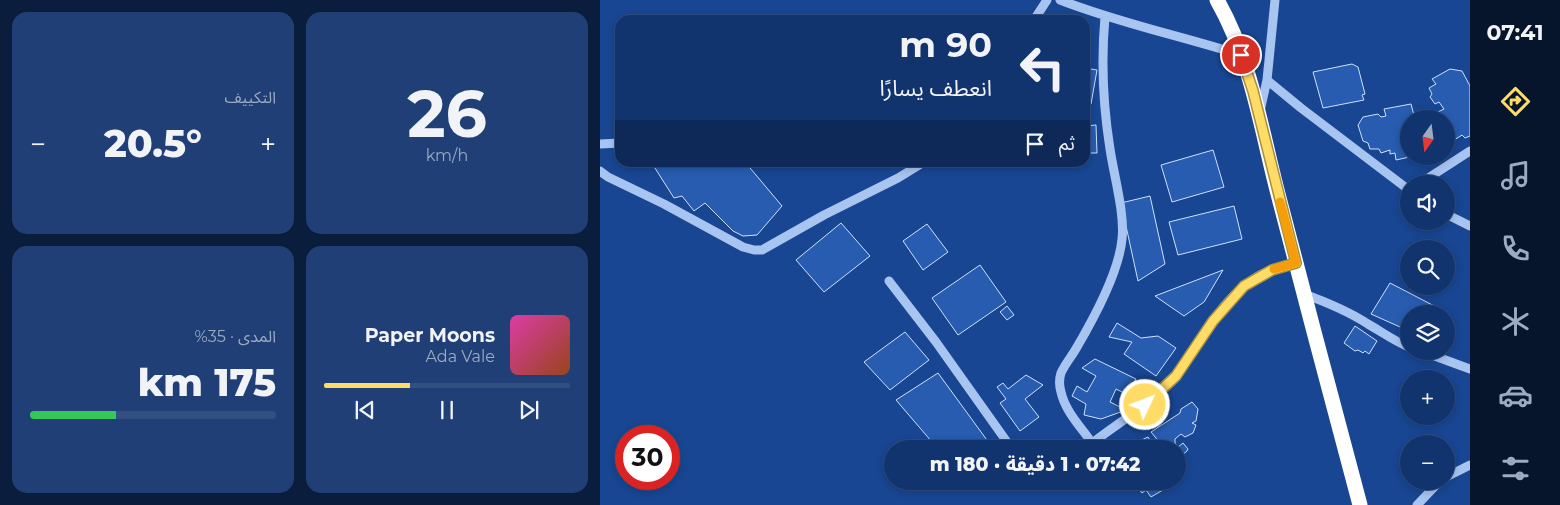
<!DOCTYPE html>
<html lang="ar">
<head>
<meta charset="utf-8">
<style>
  body { margin:0; font-family:Montserrat,"Noto Sans Arabic",sans-serif; background:#1f3f76; color:#f1f3f6; direction:rtl; height:100vh; display:flex; flex-direction:column; font-size:19px; white-space:nowrap }
  * { box-sizing:border-box; margin:0 }
  p { font-size:16px; color:#9caac2 }
  .icon { flex:none; width:28px; height:28px; fill:none; stroke:currentColor; stroke-width:2; stroke-linecap:round; stroke-linejoin:round }
  .map { position:relative; flex:1; overflow:hidden; direction:ltr }
  .details { display:flex; flex-direction:column; gap:12px; padding:12px; background:#0a1d3c; width:600px }
  .details>* { flex:none }
  .hud { position:absolute; left:15px; top:15px; width:475px; height:152px; border-radius:15px; box-shadow:0 2px 8px #0003,0 0 0 1px #314f81; direction:rtl; background:#12346e; color:#f1f3f6; overflow:hidden }
  .needle { width:32px; rotate:194deg }
  .controls { position:absolute; left:800px; top:110px; display:grid; gap:10px }
  .controls a { display:grid; place-items:center; width:55px; height:55px; border-radius:50%; background:#12346e; box-shadow:0 2px 8px #0003,0 0 0 1px #314f81; font-size:25px }
  .speed { position:absolute; left:15px; top:425px; display:flex; gap:10px; font-size:25px; font-weight:700; text-align:center }
  .speed>* { display:grid; place-content:center; width:65px; height:65px; border-radius:50%; background:#12346e; box-shadow:0 2px 8px #0003,0 0 0 1px #314f81; line-height:1 }
  .speed .limit { border:8px solid #d22; background:#fff; color:#111 }
  .pin { position:absolute; display:grid; place-items:center; width:42px; height:42px; color:#fff; margin:-21px; border:2px solid #fff; border-radius:50%; box-shadow:0 1px 5px #0007 }
  .me { position:absolute; width:55px; margin:-28px; rotate:47deg; stroke-linejoin:round; filter:drop-shadow(0 0 4px #0008) }
  .turn { display:flex; align-items:center; gap:18px; height:105px; padding:0 15px; font-size:22px }
  .turn .icon { width:65px; height:65px; stroke-width:2.5 }
  .turn b { display:block; font-size:35px; line-height:42px }
  .then { display:flex; align-items:center; height:48px; padding:0 15px; background:#0003; gap:10px; font-size:19px }
  .big { font-size:38px; font-weight:800; line-height:1.1 }
  .details .widget { flex:1; display:flex; flex-direction:column; justify-content:center; gap:8px; min-width:0; padding:0 18px; border-radius:15px; background:#1f3f76 }
  .details .dial { align-items:center; gap:0 }
  .dial b { font-size:65px; line-height:1 }
  .song { display:flex; align-items:center; gap:15px }
  .cover { width:60px; height:60px; border-radius:8px; background:linear-gradient(135deg,hsl(320 70% 55%),hsl(20 70% 35%)) }
  .played { height:5px; border-radius:2px; background:linear-gradient(90deg,#ffdc66 35%,#314f81 35%) }
  .keys { display:flex; justify-content:space-around; direction:ltr }
  .heat { display:flex; justify-content:space-between; align-items:center; font-size:28px; direction:ltr }
  .charge { height:8px; border-radius:4px; background:linear-gradient(90deg,#34c759 35%,#314f81 0) }
  .details .tiles { flex:1; display:grid; gap:12px; grid-template-columns:repeat(2,1fr) }
  .trip { position:absolute; left:284px; top:440px; width:302px; height:50px; border-radius:25px; background:#12346e; box-shadow:0 2px 8px #0003,0 0 0 1px #314f81; font-weight:800; line-height:50px; text-align:center; direction:rtl }
  main { display:flex; flex:1; min-height:0 }
  .dock { display:flex; flex-direction:column; width:90px; justify-content:space-around; align-items:center; background:#07152c; color:#9caac2 }
  .dock .icon { width:35px; height:35px }
  .dock .active { color:#ffdc66 }
  .dock b { font-size:22px; color:#f1f3f6 }
  .map>svg:first-child { display:block }
  .building { fill:#275cb0; stroke:#cee0fb }
  .lines { fill:none; stroke-linecap:round; stroke-linejoin:round }
  .minor { stroke:#a8c4f0; stroke-width:9 }
  .highway { stroke:#fff; stroke-width:15 }
  .route-casing { stroke:#a68f42; stroke-width:12 }
  .route { stroke:#ffdc66; stroke-width:9 }
  .slow { stroke:#f59e0b; stroke-width:9 }
</style>
</head>
<body>
<main>
<nav class="dock">
<b>07:41</b>
<svg class="icon active" aria-label="directions" viewBox="0 0 24 24"><path d="M12 3l9 9-9 9-9-9zM9 14v-3h6M13 9l2 2-2 2"/></svg>
<svg class="icon" aria-label="music" viewBox="0 0 24 24"><path d="M9 18V5l10-2v13"/><circle cx="6" cy="18" r="3"/><circle cx="16" cy="16" r="3"/></svg>
<svg class="icon" aria-label="phone" viewBox="0 0 24 24"><path d="M5 4h4l2 5-3 2q2 4 5 5l2-3 5 2v4C11 20 4 13 5 4z"/></svg>
<svg class="icon" aria-label="climate" viewBox="0 0 24 24"><path d="M12 3v18M4 7l16 10M4 17L20 7"/></svg>
<svg class="icon" aria-label="car" viewBox="0 0 24 24"><path d="M5 17H2v-5l4-1 3-4h7l3 4 3 1v5h-3M9 17h6M6 11h13"/><circle cx="7" cy="17" r="2"/><circle cx="17" cy="17" r="2"/></svg>
<svg class="icon" aria-label="filters" viewBox="0 0 24 24"><path d="M4 7h16M4 17h16"/><circle cx="9" cy="7" r="2"/><circle cx="15" cy="17" r="2"/></svg>
</nav>
<div class="map">
<svg width="870" height="505" viewBox="0 0 870 505">
  <rect width="100%" height="100%" fill="#184692"/>
  <path class="building" d="M752,64L758,67L765,94L762,95L764,100L723,108L713,72Z
    M485,68L497,70L491,104L485,103Z
    M850,69L862,71L870,86V136L865,138L862,135L851,142L850,138L846,140V119H839L838,112L844,109L839,102L835,104L830,97L832,94L829,88L836,84L832,79Z
    M811,104L815,119H809V156H814L796,160L795,153L790,154V150L781,153L779,149H770L768,143L763,141L758,125L763,117L778,114L781,117L786,116L784,109Z
    M496,125L497,153H485V126Z
    M613,150L624,187L572,202L561,165Z
    M58,162H145L182,206L157,235L143,236L133,231L105,203L94,211L82,196L74,198L53,165Z
    M550,196L565,264L538,281L521,203Z
    M634,206L642,239L578,255L569,222Z
    M241,223L270,256L224,292L196,260Z
    M327,224L348,252L323,270L303,241Z
    M380,265L406,302L358,335L332,298Z
    M623,270L604,302L584,316L555,296Z
    M790,283L844,311L842,314H809V331L771,314Z
    M407,306L414,315L407,320L400,312Z
    M517,323L541,338L558,336L576,348L556,376L524,354L532,342L509,337Z
    M755,326L777,341L769,354L765,351L763,353L758,350L755,351L744,343Z
    M305,332L329,360L290,390L264,362Z
    M495,359L536,379L528,395L516,389L510,402L526,410L501,419L484,415L486,404L472,396L477,386L487,392L496,376L482,368Z
    M338,373L392,447L390,449H338L296,400Z
    M426,375L443,385L425,399L439,417L420,431L400,403L406,399L397,387L403,383L408,389Z
    M592,402L598,409L596,421L592,423L596,425L593,433L585,437L581,434L575,439V443L578,447L583,443L588,449L587,451L582,455L584,459L581,462L582,465L578,468V449H527L537,442L548,437L555,447L560,443L551,432L580,413L581,409Z
    M533,481H571L572,482L568,487L551,497L546,490L542,493Z"/>
  <g class="lines">
    <path class="minor" d="M460,0C519,23 581,36 641,55
      M434,20L447,0
      M667,80L701,108L809,190
      M660,111L667,80L675,0
      M0,144L20,143
      M0,171L8,177L64,204L143,247L154,250H162L224,215L298,178L324,162
      M819,184L870,151
      M846,214L870,226
      M289,281L336,342L412,449
      M704,294C726,302 748,311 768,324C782,332 794,341 809,347
      M821,351L870,369
      M492,443C481,427 465,411 461,392C459,385 459,379 461,373C465,364 472,356 477,347C494,318 519,272 522,239C525,214 514,176 510,149C503,105 501,61 505,17
      M485,449C516,423 547,408 575,377C584,367 591,354 598,342C615,317 633,290 660,275C671,269 684,266 696,263
      M846,477L870,465
      M817,505L840,481"/>
    <path class="highway" d="M617,0C651,59 661,129 678,194C705,298 732,401 760,505"/>
  </g>
  <g class="lines">
    <g class="route-casing">
      <path id="route" d="M545,405L576,376L613,321L644,286L672,270L696,263L653,91L641,55"/>
    </g>
    <use href="#route" class="route"/>
    <path class="slow" d="M674,269L696,263L680,202"/>
  </g>
</svg>
<div class="controls">
<a><svg class="needle" viewBox="-14 -14 28 28"><path d="M0-13l5 13h-10z" fill="#e53935"/><path d="M0 13l5-13h-10z" fill="#9caac2"/></svg></a>
<a><svg class="icon" aria-label="sound" viewBox="0 0 24 24"><path d="M4 9h4l5-4v14l-5-4H4zM17 9q2 3 0 6"/></svg></a>
<a><svg class="icon" aria-label="search" viewBox="0 0 24 24"><circle cx="10" cy="10" r="6"/><path d="M15 15l6 6"/></svg></a>
<a><svg class="icon" aria-label="layers" viewBox="0 0 24 24"><path d="M12 4l9 5-9 5-9-5zM3 14l9 5 9-5"/></svg></a>
<a>+</a>
<a>−</a>
</div>
<div class="speed"><div class="limit">30</div></div>
<div class="pin" style="left:641px;top:55px;background:#d93025"><svg class="icon" aria-label="arrive" viewBox="0 0 24 24"><path d="M6 21V4h12l-3 4 3 4H6"/></svg></div>
<svg class="me" style="left:545px;top:405px" viewBox="-20 -20 40 40"><circle r="17" fill="#ffdc66" stroke="#fff" stroke-width="3"/><path d="M0-11L8 9 0 5-8 9z" fill="#fff"/></svg>
<div class="trip">07:42 · 1 دقيقة · 180 m</div>
<div class="hud">
<div class="turn"><svg class="icon" aria-label="left" viewBox="0 0 24 24"><path d="M17 20v-9H6M10 6l-5 5 5 5"/></svg><div><b>90 m</b>انعطف يسارًا</div></div>
<div class="then">ثم<svg class="icon" aria-label="arrive" viewBox="0 0 24 24"><path d="M6 21V4h12l-3 4 3 4H6"/></svg></div>
</div>
</div>
<section class="details">
<div class="tiles">
<div class="widget dial"><b>26</b><p>km/h</p></div>
<div class="widget"><p>التكييف</p>
<div class="heat"><a>−</a><b class="big">20.5°</b><a>+</a></div>
</div>
<div class="widget">
<div class="song"><i class="cover"></i><div><b>Paper Moons</b><p>Ada Vale</p></div></div>
<div class="played"></div>
<div class="keys"><svg class="icon" aria-label="previous" viewBox="0 0 24 24"><path d="M18 5L8 12l10 7zM5 5v14"/></svg><svg class="icon" aria-label="pause" viewBox="0 0 24 24"><path d="M8 5v14M16 5v14"/></svg><svg class="icon" aria-label="next" viewBox="0 0 24 24"><path d="M6 5l10 7-10 7zM19 5v14"/></svg></div>
</div>
<div class="widget"><p>المدى · 35%</p><b class="big">175 km</b><div class="charge"></div></div>
</div>
</section>
</main>
</body>
</html>
